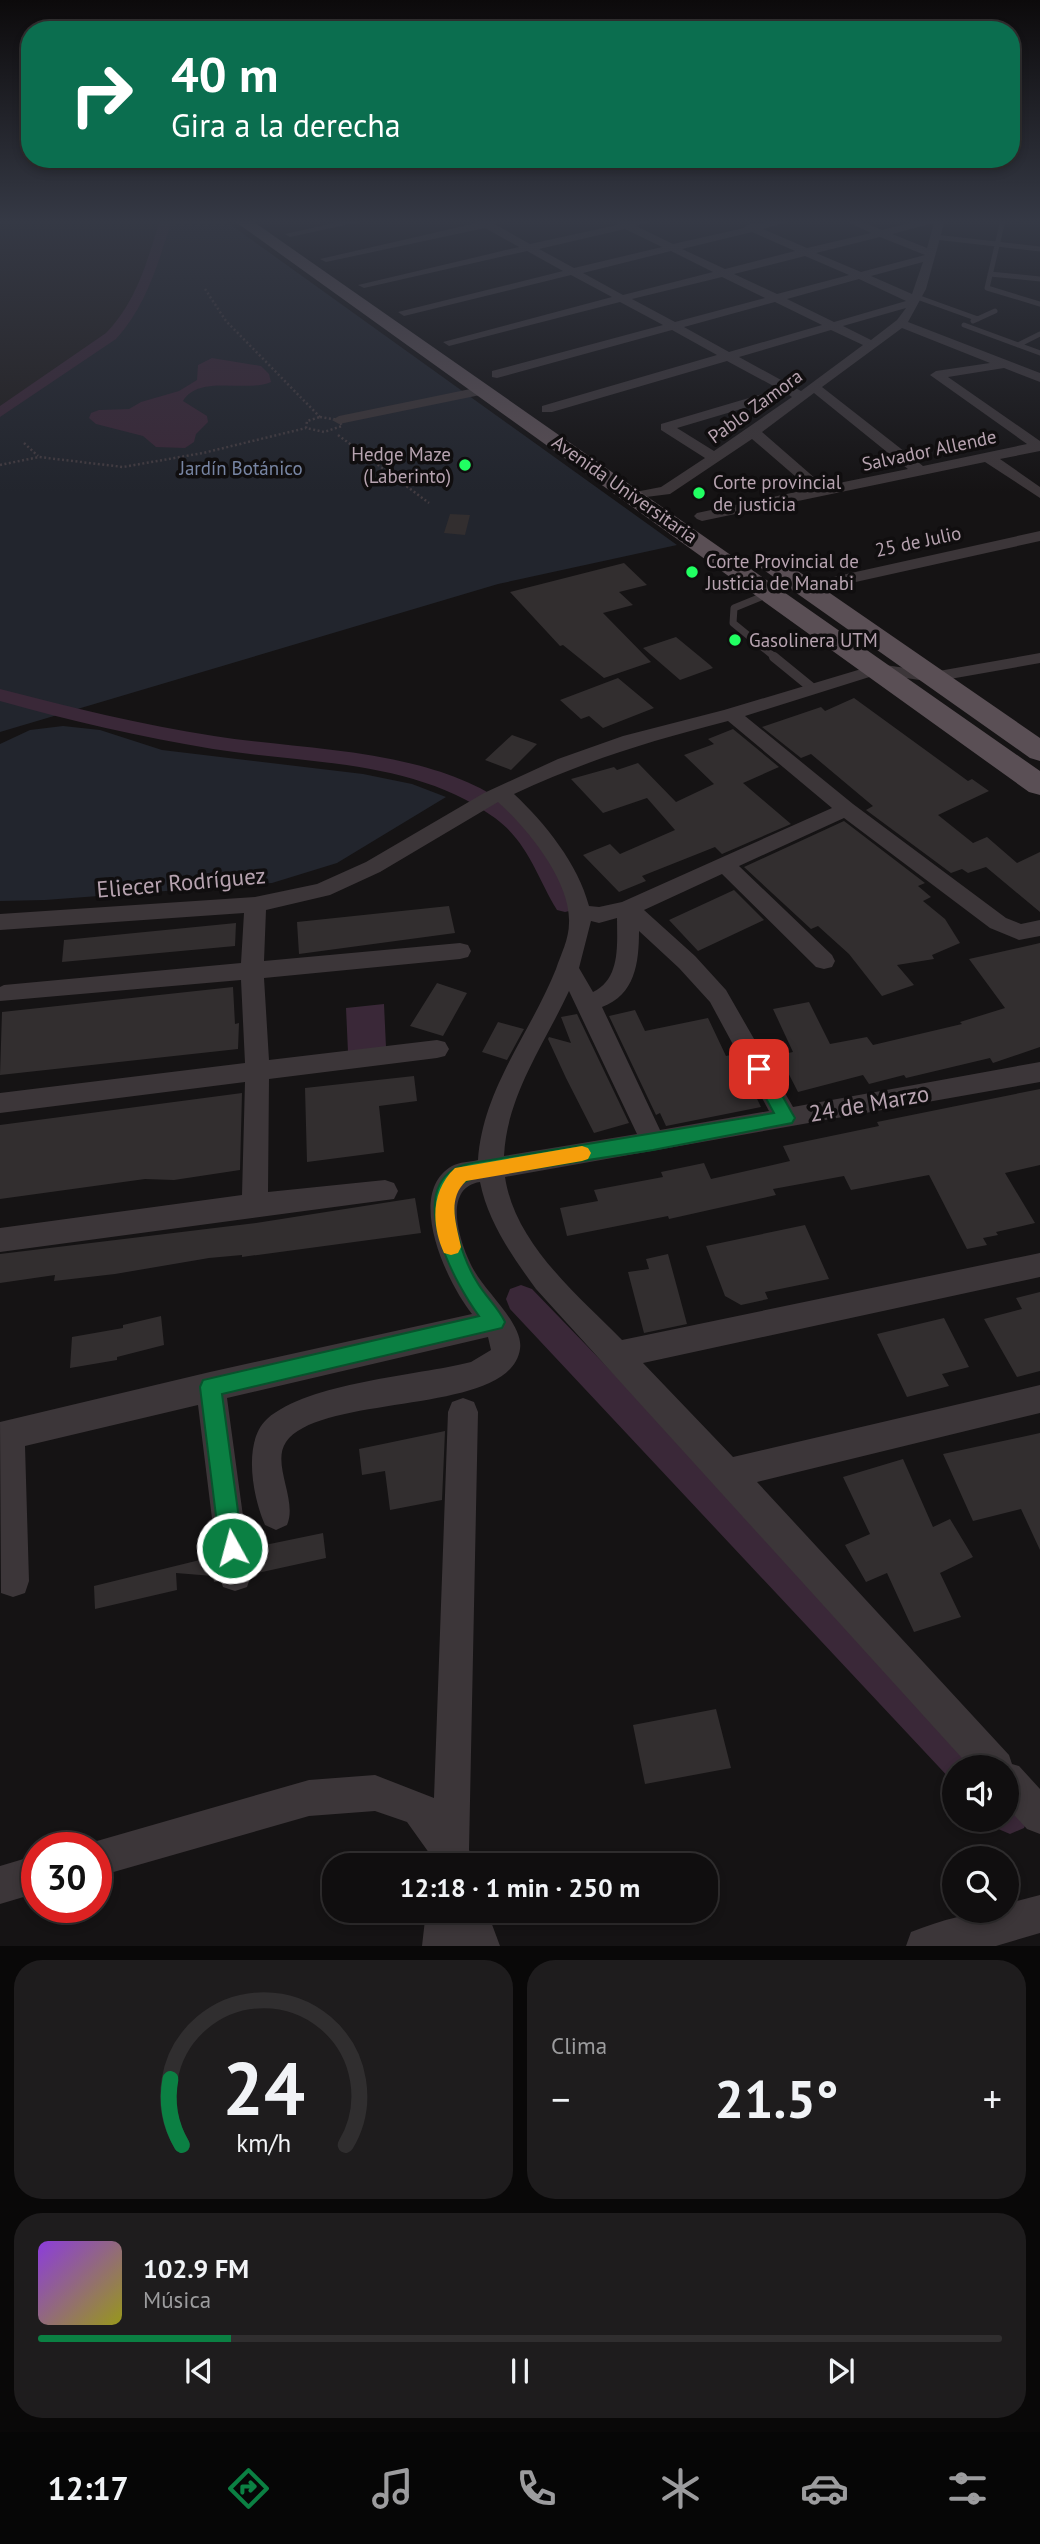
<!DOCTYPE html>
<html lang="es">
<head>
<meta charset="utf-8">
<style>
  body { margin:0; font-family:"PT Sans",sans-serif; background:#1e1c1d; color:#f1f3f6; height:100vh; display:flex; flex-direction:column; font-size:26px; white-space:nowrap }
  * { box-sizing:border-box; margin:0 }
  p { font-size:23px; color:#9c9c9e }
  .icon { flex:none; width:38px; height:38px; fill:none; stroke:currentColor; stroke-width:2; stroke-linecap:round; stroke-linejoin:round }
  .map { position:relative; height:1946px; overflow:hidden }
  .details { display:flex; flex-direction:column; gap:14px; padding:14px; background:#090808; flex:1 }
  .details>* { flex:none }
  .hud { position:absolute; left:21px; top:21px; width:999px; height:147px; border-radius:28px; box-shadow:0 4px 10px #0003,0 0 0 2px #302e2f; background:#0b6e4f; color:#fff; overflow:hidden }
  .controls { position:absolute; left:942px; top:1755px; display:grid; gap:14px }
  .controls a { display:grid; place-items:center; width:77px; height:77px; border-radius:50%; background:#100e0f; box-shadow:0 4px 10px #0003,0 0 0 2px #302e2f; font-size:35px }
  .speed { position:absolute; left:21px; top:1832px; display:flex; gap:14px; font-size:35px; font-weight:700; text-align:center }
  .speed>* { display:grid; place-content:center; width:91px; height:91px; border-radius:50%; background:#100e0f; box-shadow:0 4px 10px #0003,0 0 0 2px #302e2f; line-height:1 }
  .speed .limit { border:10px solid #d22; background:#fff; color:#111 }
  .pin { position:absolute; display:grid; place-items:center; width:60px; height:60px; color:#fff; margin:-30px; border-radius:14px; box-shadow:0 4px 10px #0006 }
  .me { position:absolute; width:77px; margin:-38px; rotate:353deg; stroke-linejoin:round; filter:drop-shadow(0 0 5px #0008) }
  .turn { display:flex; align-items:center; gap:24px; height:147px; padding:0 35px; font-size:32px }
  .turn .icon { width:91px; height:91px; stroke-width:2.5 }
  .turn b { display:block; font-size:49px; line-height:60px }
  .big { font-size:52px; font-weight:600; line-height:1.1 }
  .details .card { flex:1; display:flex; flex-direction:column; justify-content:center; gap:10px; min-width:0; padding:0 24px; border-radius:28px; background:#1e1c1d }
  .details .dial { align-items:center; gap:0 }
  .dial svg { height:182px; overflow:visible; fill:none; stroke:#302e2f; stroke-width:7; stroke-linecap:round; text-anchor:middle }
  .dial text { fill:#f1f3f6; stroke:none }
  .song { display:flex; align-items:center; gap:21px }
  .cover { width:84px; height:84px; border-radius:10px; background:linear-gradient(135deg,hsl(270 70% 55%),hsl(60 70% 35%)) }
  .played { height:7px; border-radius:4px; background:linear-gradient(90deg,#0b8043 20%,#302e2f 20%) }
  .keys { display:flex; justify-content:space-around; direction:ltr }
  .heat { display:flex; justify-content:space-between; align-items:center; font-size:38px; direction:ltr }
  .details .tiles { flex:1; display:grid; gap:14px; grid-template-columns:1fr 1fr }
  .card:last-child { grid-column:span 2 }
  .trip { position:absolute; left:322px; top:1853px; width:396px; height:70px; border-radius:28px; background:#100e0f; box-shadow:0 4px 10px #0003,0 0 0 2px #302e2f; font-weight:600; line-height:70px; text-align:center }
  .menu { display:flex; height:112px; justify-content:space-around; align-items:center; background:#060606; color:#9c9c9e }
  .menu .icon { width:49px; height:49px }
  .menu .current { color:#0b8043 }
  .menu b { font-size:32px; color:#f1f3f6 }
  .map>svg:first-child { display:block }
  .built { fill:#221f20 }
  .green { fill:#22252d }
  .water { fill:#3a2838 }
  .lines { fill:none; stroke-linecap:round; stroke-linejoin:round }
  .canal { fill:#3a2838; fill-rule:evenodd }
  .building { fill:#322e2f }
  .path { stroke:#433c41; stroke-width:2.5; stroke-dasharray:2 2.5; stroke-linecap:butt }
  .lane-far2 { stroke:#3c3639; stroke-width:5 }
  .lane-far1 { stroke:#3c3639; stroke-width:7 }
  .lane { stroke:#3c3639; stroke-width:10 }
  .street { fill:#3c3639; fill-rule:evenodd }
  .primary { fill:#5a4f55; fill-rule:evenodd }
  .route { fill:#0b8043; stroke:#07532c; stroke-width:2 }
  .slow { fill:#f59e0b }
  .poi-dot { fill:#21ff62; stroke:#100e0f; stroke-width:2.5 }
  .labels { text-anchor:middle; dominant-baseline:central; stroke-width:7; stroke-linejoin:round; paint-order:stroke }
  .far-street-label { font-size:19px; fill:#b7a3b0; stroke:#100e0f }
  .far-poi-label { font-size:19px; fill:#b7a3b0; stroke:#100e0f; text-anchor:start }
  .far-park-label { font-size:19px; fill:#7886a4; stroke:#100e0f }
  .street-label { font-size:23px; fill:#b7a3b0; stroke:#100e0f }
</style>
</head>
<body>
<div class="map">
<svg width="1040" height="1946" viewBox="0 0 1040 1946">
  <rect width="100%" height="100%" fill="#151314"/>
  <path class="built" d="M0,220H166L136,303L127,320L111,336L0,413Z"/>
  <path class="green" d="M166,220H224L677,545L498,584L0,732V413L111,336C143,307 152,260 166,220Z
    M63,726L100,730L162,750L363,774L412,784L446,797L337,863L272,883L45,900L0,901V744L30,730Z"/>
  <path class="water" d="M212,358L261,366L269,374L271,382C246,393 199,374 183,401L207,416L208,422L196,434L194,442L185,448L156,447L143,436L96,424L89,418L91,413L99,410L129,409L141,402L179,391L197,380L198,365Z
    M384,1004L386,1047L348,1052L346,1008Z"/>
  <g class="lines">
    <path class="canal" d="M160,220H172C158,263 147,305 116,339L0,417V406L106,333C137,301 147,261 160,220Z
      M0,689C71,707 141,725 214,736C312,752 458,747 531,826C551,848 564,877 577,904L573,910L565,912L557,910C537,877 528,842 495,818C414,759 308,764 213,749C141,737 70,721 0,701Z
      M521,1285L532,1289L981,1754L986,1768H954L953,1782L510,1309L506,1299L510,1289Z
      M1006,1790L1024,1800L1030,1814L1024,1828L1010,1834L996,1828L990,1820H1006Z"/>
  </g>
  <path class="building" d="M450,514L470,515L465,535L444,533Z
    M624,563L647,585L619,592L633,605L603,613L651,662L604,678L563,645L560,646L510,592Z
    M676,637L710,665L713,668L680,680L643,648Z
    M618,678L654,708L603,728L589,716L581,719L560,700Z
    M854,698L968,781L972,779L989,791L938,815L973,843L987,837L1017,863L1040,852V912L986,867L968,873L962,869L951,873L866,810L873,806L811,754L801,758L762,727L821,707L825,711Z
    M733,729L779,767L743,783L791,824L722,854L715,847L642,876L646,881L619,892L583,855L610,844L620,854L675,830L647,798L603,813L571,779L614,767L617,770L638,763L676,802L714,784L684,755L714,744L708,739Z
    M512,735L537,744L511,770L485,760Z
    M844,821L925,883L918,886L931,897L923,901L945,919L960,943L932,955L934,959L897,965L914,985L882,996L849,954L818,926L811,929L744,867Z
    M734,890L764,920L698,951L669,920Z
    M449,906L455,933L299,954L297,922Z
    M236,923L235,946L62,962L64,940Z
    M1040,943V1047L993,1063L990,1058L906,1078L904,1075L869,1084L863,1075L798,1092L779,1055L793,1052L773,1009L809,1002L830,1044L867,1037L873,1045L962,1024L960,1022L1005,1008L969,959Z
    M437,983L467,993L443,1036L410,1026Z
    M233,987L235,1024L239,1023L238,1049L0,1075L2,1012Z
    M635,1010L645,1031L708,1018L726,1056L735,1054L761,1107L666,1126L660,1113L656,1115L609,1016Z
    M577,1014L629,1123L594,1133L566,1078L548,1039L549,1037L571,1043L561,1017Z
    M498,1022L524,1029L507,1060L482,1052Z
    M414,1076L417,1101L379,1106L384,1152L307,1162L305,1088Z
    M1040,1089V1165L1005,1173L1035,1223L996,1232L998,1235L983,1238L987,1245L967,1249L929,1175L851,1190L844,1176L773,1189L776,1195L669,1219L668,1216L567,1236L560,1208L598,1201L594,1190L663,1177L661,1172L704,1163L711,1179L790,1161L783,1146L879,1126L877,1122Z
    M242,1093L240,1170L174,1180L145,1179L0,1199V1125Z
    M415,1198L421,1233L242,1257V1255L209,1258L115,1274L54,1281L55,1275L0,1283V1254L256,1223Z
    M805,1225L829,1279L765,1292L768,1299L741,1305L725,1296L706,1246Z
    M668,1254L687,1324L644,1333L628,1272L649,1269L646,1259Z
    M1040,1292V1371L1017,1377L984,1319L1022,1309L1016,1298Z
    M161,1316L164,1345L117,1357V1360L70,1368L72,1337L123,1328V1325Z
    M944,1318L969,1367L942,1374L949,1386L907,1397L877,1334Z
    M445,1431L442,1500L390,1510L385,1471L362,1475L359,1449Z
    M1040,1433V1550L1021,1509L973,1521L943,1454Z
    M903,1459L933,1527L950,1519L973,1557L940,1573L961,1617L914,1632L887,1573L866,1582L845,1545L870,1534L843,1477Z
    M323,1533L326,1558L253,1574L250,1548Z
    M214,1554L218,1581L214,1582L213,1576L176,1573L177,1590L95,1609L94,1586L208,1558V1555Z
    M716,1709L731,1768L645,1784L633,1725Z"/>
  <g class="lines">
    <path class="path" d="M205,289L226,321L320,417
      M320,417L339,420L342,426L324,432L306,428L307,421Z
      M338,435L429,503
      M24,443L38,456
      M0,465L39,457L123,467L203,453L306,428"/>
    <path class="lane-far2" d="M1003,220L987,288L1040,304
      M935,237L1040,249
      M990,274L1040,279
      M917,297L978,319
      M973,321L995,311
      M964,325L1040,353
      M1018,345L1040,334"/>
    <path class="lane-far1" d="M771,593L734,608L733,623L777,659"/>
    <path class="lane" d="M774,657L812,688"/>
    <path class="street" d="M348,220H368L290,237L285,234Z
      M473,220L497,221L496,225L530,244L617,225V221C629,220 643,220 656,220L636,226L673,244L744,228L749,224L794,220L763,229L807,248L871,233L844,220H858L882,230L921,220H945L926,289L908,322L1040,373V382L1004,368L948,377L1040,441V451L1000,459L1040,487V498L985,462L702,521L697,519L694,516L697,513L810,489L752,439L670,494L630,499L628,496L630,493L661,487L705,458L661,430V424L779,389L727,361L552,412H542V406L717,355L672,330L497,378L492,377V371L663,325L620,302L449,346L443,342L612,297L571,275L404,316L398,312L563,271L527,251L364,288L358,285L519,247L485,228L326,262L320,259L477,223ZM934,223L927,248L892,234ZM625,229L662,247L574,268L539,249ZM752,232L795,251L725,269L682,249ZM880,237L925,255L861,272L816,253ZM671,251L713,272L623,295L583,273ZM805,256L849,275L777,294L734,274ZM923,262L912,294L871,276ZM722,277L765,298L675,322L632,299ZM859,279L906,301L834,322L787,299ZM775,302L822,325L729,352L684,327ZM906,308L897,320L871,340L843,326ZM902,328L990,363L936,371L930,375L1027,444L923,466L822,387ZM831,330L863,345L801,391L739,357ZM814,393L908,469L824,486L762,432ZM789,395L792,397L714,451L677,428Z
      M485,386L490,387V393L339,424L332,420L339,416Z
      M1040,531V541L806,593L798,588L806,583Z
      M1040,653V663L933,682L879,674L745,716L853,804L1006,918L1021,924L1040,920V936L1019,940L990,928L844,818L739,866L832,955L835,961L832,967L824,969L816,967L722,874L644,910L695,956L726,990L793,1107L1040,1062V1082L505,1177C515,1244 578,1295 622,1340L1040,1253V1277L643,1363L733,1457L1040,1385V1413L757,1482L1009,1755L1012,1764L1019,1766L1040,1789V1834L1027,1829L1006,1806V1768H971L536,1289C512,1256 488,1222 480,1182C440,1188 461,1248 475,1272C486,1292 524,1325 520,1349C510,1417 322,1392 286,1442C271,1464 298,1500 287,1525L276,1530L265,1525C253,1498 242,1442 267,1419C309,1382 416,1376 471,1362L491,1350L488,1337L227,1398L251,1575L247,1587L235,1591L223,1587L219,1575L198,1405L25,1446L29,1581L25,1593L13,1597L1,1593L0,1422L210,1372L472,1314C448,1284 404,1194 452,1166C459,1162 470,1162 478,1160C483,1088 530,1034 556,969C561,954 569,939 569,923C571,881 527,828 498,802L380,872L330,895L266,910L264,961L460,943L468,945L471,951L468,957L460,959L264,978L269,1060L437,1040L445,1042L449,1049L445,1056L437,1058L269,1079L268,1192L385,1180L394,1183L398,1191L394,1199L0,1252V1228L242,1195L245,1082L0,1113V1093L245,1063L241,980L0,1001V987L4,985L241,963L244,913L0,930V914L255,897L317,884L366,862L484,793L558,759L623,736L724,710L878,664L933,672ZM728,721L832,808L622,902L599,907L589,906C578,864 545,823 514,794C587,760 650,741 728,721ZM617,918C617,944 621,979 593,992L579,968L591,921L599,923ZM639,931L679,968L710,1002L769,1111L660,1130L602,1007C635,995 639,963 639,931ZM569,991L637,1134L504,1156C507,1095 544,1045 569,991Z
      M463,1398L474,1402L478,1412L469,1850L472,1856L469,1866H431L432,1857L407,1822L375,1811L309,1816L96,1877V1848H81L83,1845L309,1780L375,1775L434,1798L448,1412L452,1402Z
      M37,1855V1893L0,1904V1866Z
      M1040,1895V1933L996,1946H906L911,1932C941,1920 974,1911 1006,1911V1904Z
      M426,1911H487L500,1946H422Z"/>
    <path class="primary" d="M233,220H251L1040,771V795L1029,792Z
      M770,556L779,558L1040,738V761L1030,758L761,568L758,563L761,558Z"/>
  </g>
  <linearGradient id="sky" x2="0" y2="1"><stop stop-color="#0c0a0b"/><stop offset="0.45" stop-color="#353945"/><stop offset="1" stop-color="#353945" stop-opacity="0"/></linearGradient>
  <rect width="1040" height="492" fill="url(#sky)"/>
  <path class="route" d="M759,1063L765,1065L792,1113L795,1118L792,1123L653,1150L491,1175C480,1177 464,1178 457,1189C445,1210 465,1263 477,1282C485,1296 498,1307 505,1322L502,1328L222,1394L243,1548L239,1556L232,1559L224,1556L220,1548L200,1387L203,1380L479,1316C456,1285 408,1198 454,1169C464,1163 480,1162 491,1160L774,1113L750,1069L753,1065Z"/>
  <path class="slow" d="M582,1146L588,1148L591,1153L588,1159L582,1161L466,1181C447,1199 456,1223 461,1247L458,1253L451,1255L444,1253C431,1224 431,1191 455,1168Z"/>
  <g class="poi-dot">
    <circle cx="465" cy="465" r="7"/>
    <circle cx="699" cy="493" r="7"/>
    <circle cx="692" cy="572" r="7"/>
    <circle cx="735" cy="640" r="7"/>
  </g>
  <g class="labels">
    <g class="far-street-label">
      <text transform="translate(755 406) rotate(-36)">Pablo Zamora</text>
      <text transform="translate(929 450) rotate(-12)">Salvador Allende</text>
      <text transform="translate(625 489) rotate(35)">Avenida Universitaria</text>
      <text transform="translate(918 541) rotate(-12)">25 de Julio</text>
    </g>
    <g class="far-poi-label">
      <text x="451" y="454" text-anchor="end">Hedge Maze<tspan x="451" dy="22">(Laberinto)</tspan></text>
      <text x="713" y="482">Corte provincial<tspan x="713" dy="22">de justicia</tspan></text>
      <text x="706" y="561">Corte Provincial de<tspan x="706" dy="22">Justicia de Manabi</tspan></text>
      <text x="749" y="640">Gasolinera UTM</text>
    </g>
    <g class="far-park-label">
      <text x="241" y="468">Jardín Botánico</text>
    </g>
    <g class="street-label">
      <text transform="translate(181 882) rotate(-5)">Eliecer Rodríguez</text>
      <text transform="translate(869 1103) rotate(-10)">24 de Marzo</text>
    </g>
  </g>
</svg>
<div class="controls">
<a><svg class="icon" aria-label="sound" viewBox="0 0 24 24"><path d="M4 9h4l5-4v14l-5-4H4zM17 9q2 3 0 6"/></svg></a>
<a><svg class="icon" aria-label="search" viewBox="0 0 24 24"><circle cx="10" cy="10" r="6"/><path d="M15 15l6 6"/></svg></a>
</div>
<div class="speed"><div class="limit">30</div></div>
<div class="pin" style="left:759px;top:1069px;background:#d93025"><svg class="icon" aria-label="arrive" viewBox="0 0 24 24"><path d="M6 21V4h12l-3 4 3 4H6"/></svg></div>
<svg class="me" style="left:232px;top:1548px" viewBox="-20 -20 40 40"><circle r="17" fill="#0b8043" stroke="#fff" stroke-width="3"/><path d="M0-11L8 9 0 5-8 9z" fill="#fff"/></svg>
<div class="trip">12:18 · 1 min · 250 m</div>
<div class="hud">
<div class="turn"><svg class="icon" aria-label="right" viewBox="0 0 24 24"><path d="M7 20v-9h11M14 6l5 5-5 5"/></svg><div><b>40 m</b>Gira a la derecha</div></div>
</div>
</div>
<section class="details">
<div class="tiles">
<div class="card dial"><svg viewBox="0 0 100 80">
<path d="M14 69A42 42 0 1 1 86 69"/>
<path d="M14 69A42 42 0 0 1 9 40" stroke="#0b8043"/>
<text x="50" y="56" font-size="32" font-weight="700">24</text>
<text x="50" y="72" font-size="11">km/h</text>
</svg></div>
<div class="card"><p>Clima</p>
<div class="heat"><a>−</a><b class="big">21.5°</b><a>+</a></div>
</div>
<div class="card">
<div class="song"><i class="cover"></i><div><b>102.9 FM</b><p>Música</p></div></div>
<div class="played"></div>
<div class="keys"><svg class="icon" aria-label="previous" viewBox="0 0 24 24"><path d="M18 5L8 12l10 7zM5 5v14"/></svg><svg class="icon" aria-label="pause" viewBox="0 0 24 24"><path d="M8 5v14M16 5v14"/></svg><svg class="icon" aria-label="next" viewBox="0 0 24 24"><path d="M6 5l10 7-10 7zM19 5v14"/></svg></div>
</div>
</div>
</section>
<nav class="menu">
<b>12:17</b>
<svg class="icon current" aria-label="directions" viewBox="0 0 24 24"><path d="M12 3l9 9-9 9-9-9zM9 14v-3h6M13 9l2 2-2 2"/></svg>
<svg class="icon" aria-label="music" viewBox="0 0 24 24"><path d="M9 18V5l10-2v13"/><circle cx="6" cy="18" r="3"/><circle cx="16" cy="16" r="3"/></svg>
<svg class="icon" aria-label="phone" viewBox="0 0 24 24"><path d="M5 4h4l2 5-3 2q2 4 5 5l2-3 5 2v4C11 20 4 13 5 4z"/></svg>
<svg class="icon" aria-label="climate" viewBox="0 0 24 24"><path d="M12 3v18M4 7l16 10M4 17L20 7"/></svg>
<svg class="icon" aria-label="car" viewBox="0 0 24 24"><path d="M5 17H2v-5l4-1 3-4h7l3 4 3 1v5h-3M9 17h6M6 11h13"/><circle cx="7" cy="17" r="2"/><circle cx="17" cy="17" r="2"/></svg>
<svg class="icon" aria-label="filters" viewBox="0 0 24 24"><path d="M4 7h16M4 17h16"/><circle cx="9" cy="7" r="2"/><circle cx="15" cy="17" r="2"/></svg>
</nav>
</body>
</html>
